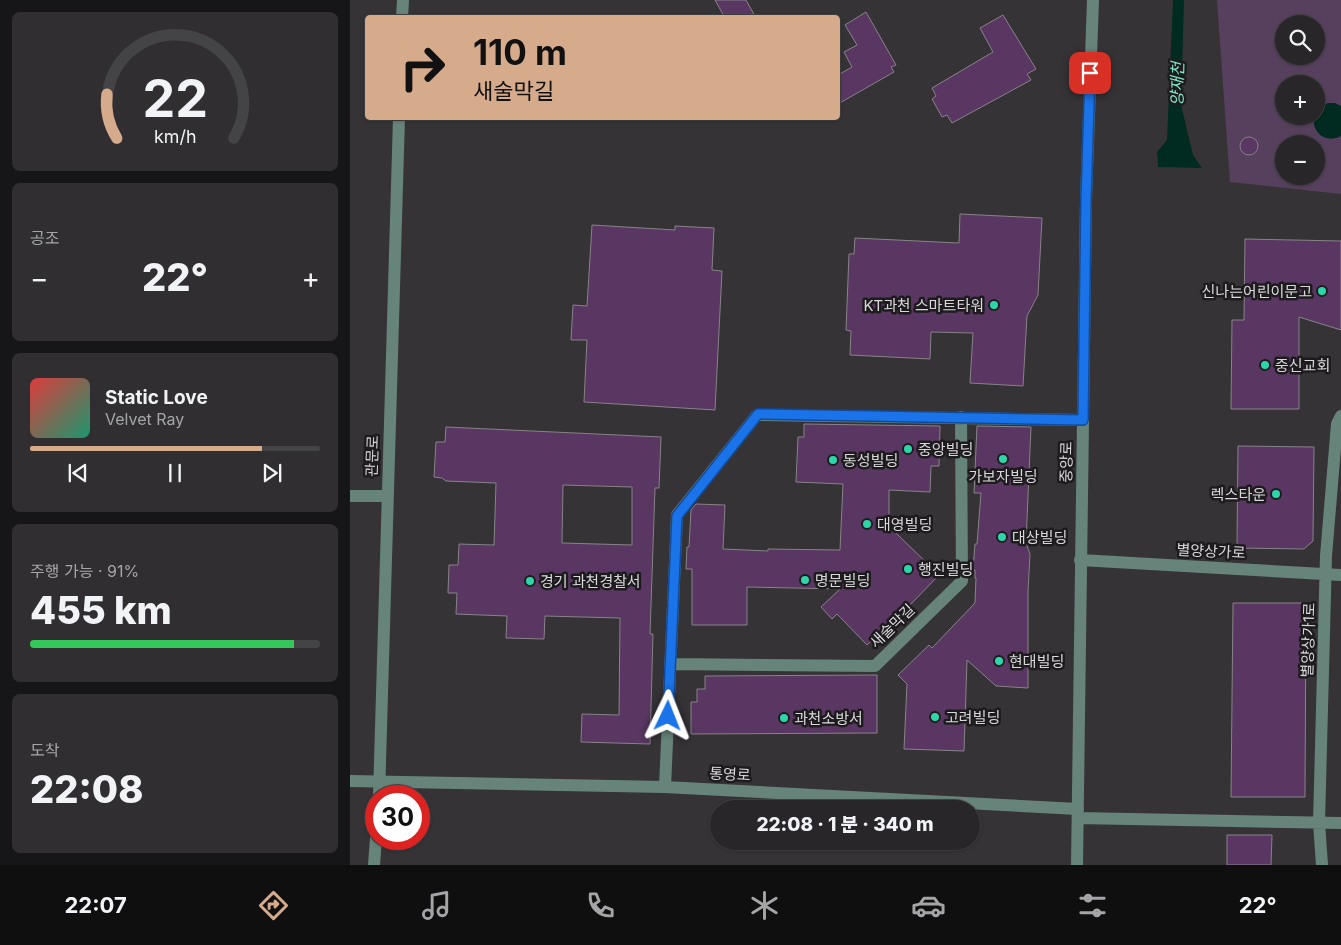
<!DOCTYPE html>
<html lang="ko">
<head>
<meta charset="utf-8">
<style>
  body { margin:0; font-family:Inter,"Noto Sans KR",sans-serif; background:#302e31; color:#f1f3f6; height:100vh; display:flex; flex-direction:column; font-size:19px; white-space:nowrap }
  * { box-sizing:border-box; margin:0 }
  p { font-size:16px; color:#a5a5a8 }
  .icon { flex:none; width:28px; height:28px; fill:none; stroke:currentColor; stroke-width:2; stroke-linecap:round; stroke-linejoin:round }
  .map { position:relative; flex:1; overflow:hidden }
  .sheet { display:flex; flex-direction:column; gap:12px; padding:12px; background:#161517; width:350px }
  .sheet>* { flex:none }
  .guide { position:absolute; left:15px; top:15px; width:475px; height:105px; border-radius:5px; box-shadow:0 1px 4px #0004,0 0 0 1px #444346; background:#d6ab8b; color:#111; overflow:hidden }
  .buttons { position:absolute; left:925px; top:15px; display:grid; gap:10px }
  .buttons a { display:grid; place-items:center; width:50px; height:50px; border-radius:50%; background:#282629; box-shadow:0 1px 4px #0004,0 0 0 1px #444346; font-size:25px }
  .speed { position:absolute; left:15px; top:785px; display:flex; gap:10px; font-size:25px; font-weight:700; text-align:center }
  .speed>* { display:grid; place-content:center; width:65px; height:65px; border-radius:50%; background:#282629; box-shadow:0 1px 4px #0004,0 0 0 1px #444346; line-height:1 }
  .speed .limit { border:8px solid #d22; background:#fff; color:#111 }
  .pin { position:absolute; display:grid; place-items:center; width:42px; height:42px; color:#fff; margin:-21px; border-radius:10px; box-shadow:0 2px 8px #0006 }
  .me { position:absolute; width:55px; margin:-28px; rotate:2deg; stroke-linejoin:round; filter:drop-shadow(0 0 4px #0008) }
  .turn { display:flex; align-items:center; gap:18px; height:105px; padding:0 25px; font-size:22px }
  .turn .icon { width:65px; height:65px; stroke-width:2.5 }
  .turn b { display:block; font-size:35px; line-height:42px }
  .big { font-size:38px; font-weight:800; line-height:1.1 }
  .sheet .widget { flex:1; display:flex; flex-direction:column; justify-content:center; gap:8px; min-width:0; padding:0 18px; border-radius:8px; background:#302e31 }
  .sheet .dial { align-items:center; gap:0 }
  .dial svg { height:130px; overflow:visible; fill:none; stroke:#444346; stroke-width:7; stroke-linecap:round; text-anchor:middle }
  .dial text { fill:#f1f3f6; stroke:none }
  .song { display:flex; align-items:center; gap:15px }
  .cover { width:60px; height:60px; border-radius:8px; background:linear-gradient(135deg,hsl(0 70% 55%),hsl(160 70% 35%)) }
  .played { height:5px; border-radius:2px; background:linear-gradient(90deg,#d6ab8b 80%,#444346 80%) }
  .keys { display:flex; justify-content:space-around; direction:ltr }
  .heat { display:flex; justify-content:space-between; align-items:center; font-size:28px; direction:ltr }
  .charge { height:8px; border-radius:4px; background:linear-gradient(90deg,#34c759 91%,#444346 0) }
  .trip { position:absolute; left:360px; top:800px; width:270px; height:50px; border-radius:25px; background:#282629; box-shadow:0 1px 4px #0004,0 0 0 1px #444346; font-weight:800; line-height:50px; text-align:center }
  .dock { display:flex; height:80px; justify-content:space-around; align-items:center; background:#100f10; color:#a5a5a8 }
  .dock .icon { width:35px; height:35px }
  .dock .current { color:#d6ab8b }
  .dock b { font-size:22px; color:#f1f3f6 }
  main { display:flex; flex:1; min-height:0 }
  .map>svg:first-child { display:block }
  .green { fill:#57405d; fill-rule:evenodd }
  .water { fill:#012b20 }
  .building { fill:#593762; stroke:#878388; fill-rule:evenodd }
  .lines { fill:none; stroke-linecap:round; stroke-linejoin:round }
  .minor { stroke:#67847a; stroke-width:12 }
  .route-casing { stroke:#114b97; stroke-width:12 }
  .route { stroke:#1a73e8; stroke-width:9 }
  .poi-dot { fill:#2dd5ab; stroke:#1d1b1d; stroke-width:2 }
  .labels { text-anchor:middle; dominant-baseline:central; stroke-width:5; stroke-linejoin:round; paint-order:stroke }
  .poi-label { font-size:15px; fill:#d9d7da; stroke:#1d1b1d; text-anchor:start }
  .street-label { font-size:15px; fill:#d9d7da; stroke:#1d1b1d }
  .water-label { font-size:16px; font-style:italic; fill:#7ee9c8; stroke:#1d1b1d }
</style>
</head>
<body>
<main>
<section class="sheet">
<div class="widget dial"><svg viewBox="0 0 100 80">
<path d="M14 69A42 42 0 1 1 86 69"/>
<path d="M14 69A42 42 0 0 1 8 42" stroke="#d6ab8b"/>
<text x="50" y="56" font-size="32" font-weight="700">22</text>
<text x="50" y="72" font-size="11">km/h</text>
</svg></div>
<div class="widget"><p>공조</p>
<div class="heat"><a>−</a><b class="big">22°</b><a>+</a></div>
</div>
<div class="widget">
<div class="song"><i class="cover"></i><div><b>Static Love</b><p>Velvet Ray</p></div></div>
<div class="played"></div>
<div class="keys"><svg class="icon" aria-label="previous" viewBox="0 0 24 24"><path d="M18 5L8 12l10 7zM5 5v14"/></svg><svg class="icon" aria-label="pause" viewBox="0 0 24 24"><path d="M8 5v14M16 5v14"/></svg><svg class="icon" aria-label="next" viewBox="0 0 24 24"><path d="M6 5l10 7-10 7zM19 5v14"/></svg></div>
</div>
<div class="widget"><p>주행 가능 · 91%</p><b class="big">455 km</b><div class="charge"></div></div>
<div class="widget"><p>도착</p><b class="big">22:08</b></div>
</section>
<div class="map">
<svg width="991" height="865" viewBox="0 0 991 865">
  <rect width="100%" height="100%" fill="#363337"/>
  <path class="green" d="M867,0H991V194L880,182ZM934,24H966V56H934ZM934,84H966V116H934ZM934,144H966V176H934Z"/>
  <path class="water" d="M823,0H834L831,105L843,155L852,168L808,167L807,152L817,140Z
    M978,103H985L991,106V136C976,144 961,133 964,116H966V111L973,105Z"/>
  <path class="building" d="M365,0H396L406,18H375Z
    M516,12L546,65L541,67L544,72L488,104V75L502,67L494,52L507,45L495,25Z
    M653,15L686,69L677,74L681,80L602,123L597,115L592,117L582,99L586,96L582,88L643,52L630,28Z
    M890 146a9 9 0 1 1 18 0a9 9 0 1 1-18 0Z
    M610,214L692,218L688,295L677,316L673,386L620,383L623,333L581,332L580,359L500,355L501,331L496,330L499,254H504L505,238L609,243Z
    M242,225L325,230V226L364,228L362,270L372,271L365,410L234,402L237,340H221L223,305L237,306Z
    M895,239L991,241V330L949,317V409H881L882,320H894Z
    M454,424L590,426L589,466H581L580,492L539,490V520L547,529L545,532L589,575L560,605L517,645L487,614L482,619L471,607L490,589L397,587V625H342V569H336L337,547H339L341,510L346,504L375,505L373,549L418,551V549L490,550L493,484L446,482L448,437H454Z
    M627,426L681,427L676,543L680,554L678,592V688L646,686L617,660L614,751L554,749L557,684L548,675L579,645L582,648L625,603L626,578H625V570H623L625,544H627L631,493H624Z
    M96,427L311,437L309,488H305L300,634H303L300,744L231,742L232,714L269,715L270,618L195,616L194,639L156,638L157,616L106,614L107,593H98L99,565H108L109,544L144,545L146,483L96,481L92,478L84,477L86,442H95ZM213,485L282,487V545L212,543Z
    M888,446L964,447L963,541L954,549L887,548Z
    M883,603H956L955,797H881Z
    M527,675V733L341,734V702H347V689H355V676Z
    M877,835H922L921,865H877Z"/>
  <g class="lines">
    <path class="minor" d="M52,18L53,0
      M0,496H37
      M730,560L991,575
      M320,664L525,666L612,581L611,417
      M0,781L315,787L728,809
      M315,787L327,515L407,415L733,420
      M29,796L49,118
      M728,818L991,823
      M24,865L26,838
      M727,865L736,200L743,0
      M972,865L969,823L976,556L987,424L991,416"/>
  </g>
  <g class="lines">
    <g class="route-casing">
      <path id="route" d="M318,716L327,516L408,414L733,420L736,200L740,73"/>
    </g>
    <use href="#route" class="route"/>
  </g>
  <g class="poi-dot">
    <circle cx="972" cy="291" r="5"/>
    <circle cx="644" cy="305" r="5"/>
    <circle cx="915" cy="365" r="5"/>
    <circle cx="558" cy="449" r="5"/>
    <circle cx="653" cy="459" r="5"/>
    <circle cx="483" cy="460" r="5"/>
    <circle cx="926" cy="494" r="5"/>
    <circle cx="517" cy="524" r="5"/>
    <circle cx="652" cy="537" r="5"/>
    <circle cx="558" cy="569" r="5"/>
    <circle cx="455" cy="580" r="5"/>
    <circle cx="180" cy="581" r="5"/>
    <circle cx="649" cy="661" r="5"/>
    <circle cx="585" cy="717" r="5"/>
    <circle cx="434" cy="718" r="5"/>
  </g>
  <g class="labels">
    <g class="poi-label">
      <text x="962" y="291" text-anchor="end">신나는어린이문고</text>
      <text x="634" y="305" text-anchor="end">KT과천 스마트타워</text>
      <text x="925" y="365">중신교회</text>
      <text x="568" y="449">중앙빌딩</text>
      <text x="493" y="460">동성빌딩</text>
      <text x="653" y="476" text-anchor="middle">가보자빌딩</text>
      <text x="916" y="494" text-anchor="end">렉스타운</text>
      <text x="527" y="524">대영빌딩</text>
      <text x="662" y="537">대상빌딩</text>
      <text x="568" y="569">행진빌딩</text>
      <text x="465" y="580">명문빌딩</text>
      <text x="190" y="581">경기 과천경찰서</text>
      <text x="659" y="661">현대빌딩</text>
      <text x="595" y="717">고려빌딩</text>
      <text x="444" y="718">과천소방서</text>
    </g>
    <g class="street-label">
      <text transform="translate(22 456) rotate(-88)">관문로</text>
      <text transform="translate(716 462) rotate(-89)">중앙로</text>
      <text transform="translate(861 551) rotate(3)">별양상가로</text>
      <text transform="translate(542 626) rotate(-44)">새술막길</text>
      <text transform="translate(958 640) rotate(-88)">별양상가1로</text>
      <text transform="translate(380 774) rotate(3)">통영로</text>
    </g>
    <g class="water-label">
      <text transform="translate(827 84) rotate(-89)">양재천</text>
    </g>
  </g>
</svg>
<div class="buttons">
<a><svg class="icon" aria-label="search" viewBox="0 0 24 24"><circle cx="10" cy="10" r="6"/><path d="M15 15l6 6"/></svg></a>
<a>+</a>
<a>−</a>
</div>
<div class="speed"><div class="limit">30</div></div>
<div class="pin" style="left:740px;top:73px;background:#d93025"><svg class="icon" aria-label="arrive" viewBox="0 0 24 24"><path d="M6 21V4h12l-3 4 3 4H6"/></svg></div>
<svg class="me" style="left:318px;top:716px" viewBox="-20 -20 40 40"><path d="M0-17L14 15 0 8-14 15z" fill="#1a73e8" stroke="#fff" stroke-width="4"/></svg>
<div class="trip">22:08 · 1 분 · 340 m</div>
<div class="guide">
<div class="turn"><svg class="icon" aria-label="right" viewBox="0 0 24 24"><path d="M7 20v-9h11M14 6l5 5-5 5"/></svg><div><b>110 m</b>새술막길</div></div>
</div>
</div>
</main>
<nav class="dock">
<b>22:07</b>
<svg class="icon current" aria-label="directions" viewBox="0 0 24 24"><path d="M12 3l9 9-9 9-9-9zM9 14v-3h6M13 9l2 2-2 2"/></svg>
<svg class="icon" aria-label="music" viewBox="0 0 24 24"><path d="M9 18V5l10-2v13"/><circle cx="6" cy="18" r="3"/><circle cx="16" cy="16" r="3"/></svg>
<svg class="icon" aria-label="phone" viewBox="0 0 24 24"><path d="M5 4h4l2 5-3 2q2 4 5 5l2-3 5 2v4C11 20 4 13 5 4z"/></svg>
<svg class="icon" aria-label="climate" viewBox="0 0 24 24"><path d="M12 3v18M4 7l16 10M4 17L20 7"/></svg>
<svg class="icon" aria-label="car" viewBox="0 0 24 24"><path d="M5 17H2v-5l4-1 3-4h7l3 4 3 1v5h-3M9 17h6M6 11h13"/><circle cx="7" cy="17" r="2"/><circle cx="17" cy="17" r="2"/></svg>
<svg class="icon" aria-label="filters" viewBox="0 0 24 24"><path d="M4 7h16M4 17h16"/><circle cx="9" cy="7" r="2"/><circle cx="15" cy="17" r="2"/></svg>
<b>22°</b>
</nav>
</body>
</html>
